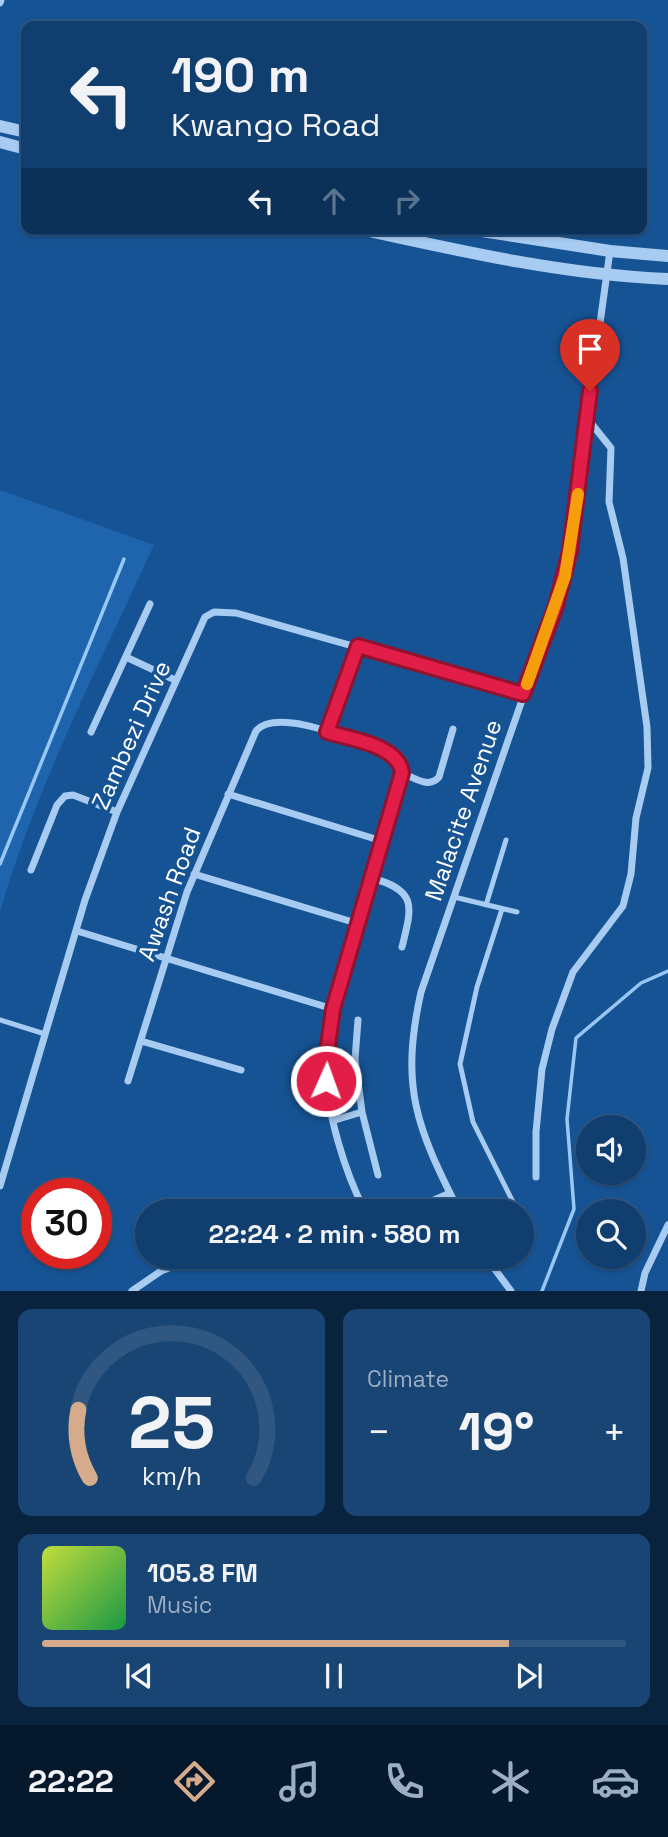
<!DOCTYPE html>
<html lang="en">
<head>
<meta charset="utf-8">
<style>
  body { margin:0; font-family:"Space Grotesk",sans-serif; background:#194574; color:#f1f3f6; height:100vh; display:flex; flex-direction:column; font-size:26px; white-space:nowrap }
  * { box-sizing:border-box; margin:0 }
  p { font-size:23px; color:#9caec3 }
  .icon { flex:none; width:38px; height:38px; fill:none; stroke:currentColor; stroke-width:2; stroke-linecap:round; stroke-linejoin:round }
  .map { position:relative; height:1291px; overflow:hidden }
  .sheet { display:flex; flex-direction:column; gap:18px; padding:18px; background:#09223d; flex:1 }
  .sheet>* { flex:none }
  .guide { position:absolute; left:21px; top:21px; width:626px; height:214px; border-radius:14px; box-shadow:0 2px 5px #0004,0 0 0 2px #305782; background:#103e6f; color:#f1f3f6; overflow:hidden }
  .tools { position:absolute; left:576px; top:1115px; display:grid; gap:14px }
  .tools a { display:grid; place-items:center; width:70px; height:70px; border-radius:50%; background:#103e6f; box-shadow:0 2px 5px #0004,0 0 0 2px #305782; font-size:35px }
  .speed { position:absolute; left:21px; top:1178px; display:flex; gap:14px; font-size:35px; font-weight:700; text-align:center }
  .speed>* { display:grid; place-content:center; width:91px; height:91px; border-radius:50%; background:#103e6f; box-shadow:0 2px 5px #0004,0 0 0 2px #305782; line-height:1 }
  .speed .limit { border:10px solid #d22; background:#fff; color:#111 }
  .pin { position:absolute; display:grid; place-items:center; width:60px; height:60px; color:#fff; margin:-72px -30px; border-radius:50% 50% 50% 0; rotate:-45deg; box-shadow:0 0 7px #0007 }
  .pin .icon { rotate:45deg }
  .me { position:absolute; width:77px; margin:-38px; rotate:2deg; stroke-linejoin:round; filter:drop-shadow(0 0 5px #0008) }
  .turn { display:flex; align-items:center; gap:24px; height:147px; padding:0 35px; font-size:32px }
  .turn .icon { width:91px; height:91px; stroke-width:2.5 }
  .turn b { display:block; font-size:49px; line-height:60px }
  .lanes { display:flex; align-items:center; height:66px; padding:0 35px; background:#0003; justify-content:center; gap:35px; direction:ltr }
  .lanes .off { opacity:.35 }
  .big { font-size:52px; font-weight:800; line-height:1.1 }
  .sheet .tile { flex:1; display:flex; flex-direction:column; justify-content:center; gap:10px; min-width:0; padding:0 24px; border-radius:14px; background:#194574 }
  .sheet .dial { align-items:center; gap:0 }
  .dial svg { height:182px; overflow:visible; fill:none; stroke:#305782; stroke-width:7; stroke-linecap:round; text-anchor:middle }
  .dial text { fill:#f1f3f6; stroke:none }
  .song { display:flex; align-items:center; gap:21px }
  .cover { width:84px; height:84px; border-radius:10px; background:linear-gradient(135deg,hsl(70 70% 55%),hsl(140 70% 35%)) }
  .played { height:7px; border-radius:4px; background:linear-gradient(90deg,#d6ab8b 80%,#305782 80%) }
  .keys { display:flex; justify-content:space-around; direction:ltr }
  .heat { display:flex; justify-content:space-between; align-items:center; font-size:38px; direction:ltr }
  .sheet .tiles { flex:1; display:grid; gap:18px; grid-template-columns:1fr 1fr }
  .tile:last-child { grid-column:span 2 }
  .trip { position:absolute; left:135px; top:1199px; width:399px; height:70px; border-radius:35px; background:#103e6f; box-shadow:0 2px 5px #0004,0 0 0 2px #305782; font-weight:800; line-height:70px; text-align:center }
  .tab-bar { display:flex; height:112px; justify-content:space-around; align-items:center; background:#06192c; color:#9caec3 }
  .tab-bar .icon { width:49px; height:49px }
  .tab-bar .active { color:#d6ab8b }
  .tab-bar b { font-size:32px; color:#f1f3f6 }
  .map>svg:first-child { display:block }
  .green { fill:#1e65ae }
  .lines { fill:none; stroke-linecap:round; stroke-linejoin:round }
  .stream { stroke:#99c7f4; stroke-width:3.5 }
  .service { stroke:#a7cbf1; stroke-width:5 }
  .minor { stroke:#a7cbf1; stroke-width:7 }
  .tertiary { stroke:#a7cbf1; stroke-width:12 }
  .route-casing { stroke:#92132f; stroke-width:18 }
  .route { stroke:#e11d48; stroke-width:12 }
  .slow { stroke:#f59e0b; stroke-width:12 }
  .labels { text-anchor:middle; dominant-baseline:central; stroke-width:7; stroke-linejoin:round; paint-order:stroke }
  .street-label { font-size:24px; fill:#fff; stroke:#165394 }
</style>
</head>
<body>
<div class="map">
<svg width="668" height="1291" viewBox="0 0 668 1291">
  <rect width="100%" height="100%" fill="#165394"/>
  <path class="green" d="M0,490L154,545C99,665 38,783 0,911Z"/>
  <g class="lines">
    <path class="stream" d="M0,864L124,559
      M542,1291L574,1209L567,1119L576,1038L641,983L668,971"/>
    <path class="service" d="M454,897L517,912
      M486,905L506,840
      M502,909L477,987L460,1064L473,1122L514,1204L508,1211
      M0,1020L45,1034"/>
    <path class="minor" d="M0,3L1,0
      M126,657L175,680
      M91,732L150,604
      M327,732L358,646
      M402,773C415,778 429,789 439,777L453,729
      M228,794L382,841
      M31,870L57,805L65,796L73,795L117,812
      M194,874L356,923
      M371,878C418,890 412,907 402,947
      M77,931L333,1009
      M141,1041L241,1070
      M128,1081L187,892L256,731C277,706 357,742 385,751L397,759L402,773C384,839 361,902 344,968C335,1000 326,1034 326,1068C326,1111 345,1173 365,1211
      M362,1112L378,1175
      M335,1120L362,1112L355,1059L358,1020
      M536,1177V1132L542,1069L552,1029L573,972L623,906L631,874L636,818L648,768L647,727L623,558L609,502L611,448L587,418
      M0,1186L85,900L117,812L205,617L214,612L236,613L523,694
      M409,1211L450,1193
      M459,1211C416,1126 400,1087 421,992L565,576L610,251
      M485,1256L511,1291
      M132,1291L161,1271L201,1256
      M641,1291L645,1273L668,1225"/>
    <path class="tertiary" d="M0,126L26,132
      M0,142L26,149
      M360,229C460,251 565,275 668,279
      M469,229L610,251L668,256"/>
  </g>
  <g class="lines">
    <g class="route-casing">
      <path id="route" d="M326,1081V1061L333,1009L402,773C399,745 350,739 327,732L358,646L523,694L556,606L570,551L590,391"/>
    </g>
    <use href="#route" class="route"/>
    <path class="slow" d="M527,684L565,576L578,494"/>
  </g>
  <g class="labels">
    <g class="street-label">
      <text transform="translate(131 735) rotate(-66)">Zambezi Drive</text>
      <text transform="translate(463 810) rotate(-71)">Malacite Avenue</text>
      <text transform="translate(169 894) rotate(-70)">Awash Road</text>
    </g>
  </g>
</svg>
<div class="tools">
<a><svg class="icon" aria-label="sound" viewBox="0 0 24 24"><path d="M4 9h4l5-4v14l-5-4H4zM17 9q2 3 0 6"/></svg></a>
<a><svg class="icon" aria-label="search" viewBox="0 0 24 24"><circle cx="10" cy="10" r="6"/><path d="M15 15l6 6"/></svg></a>
</div>
<div class="speed"><div class="limit">30</div></div>
<div class="pin" style="left:590px;top:391px;background:#d93025"><svg class="icon" aria-label="arrive" viewBox="0 0 24 24"><path d="M6 21V4h12l-3 4 3 4H6"/></svg></div>
<svg class="me" style="left:326px;top:1081px" viewBox="-20 -20 40 40"><circle r="17" fill="#e11d48" stroke="#fff" stroke-width="3"/><path d="M0-11L8 9 0 5-8 9z" fill="#fff"/></svg>
<div class="trip">22:24 · 2 min · 580 m</div>
<div class="guide">
<div class="turn"><svg class="icon" aria-label="left" viewBox="0 0 24 24"><path d="M17 20v-9H6M10 6l-5 5 5 5"/></svg><div><b>190 m</b>Kwango Road</div></div>
<div class="lanes"><svg class="icon" aria-label="left" viewBox="0 0 24 24"><path d="M17 20v-9H6M10 6l-5 5 5 5"/></svg><svg class="icon off" aria-label="ahead" viewBox="0 0 24 24"><path d="M12 20V5M6 11l6-6 6 6"/></svg><svg class="icon off" aria-label="right" viewBox="0 0 24 24"><path d="M7 20v-9h11M14 6l5 5-5 5"/></svg></div>
</div>
</div>
<section class="sheet">
<div class="tiles">
<div class="tile dial"><svg viewBox="0 0 100 80">
<path d="M14 69A42 42 0 1 1 86 69"/>
<path d="M14 69A42 42 0 0 1 9 39" stroke="#d6ab8b"/>
<text x="50" y="56" font-size="32" font-weight="700">25</text>
<text x="50" y="72" font-size="11">km/h</text>
</svg></div>
<div class="tile"><p>Climate</p>
<div class="heat"><a>−</a><b class="big">19°</b><a>+</a></div>
</div>
<div class="tile">
<div class="song"><i class="cover"></i><div><b>105.8 FM</b><p>Music</p></div></div>
<div class="played"></div>
<div class="keys"><svg class="icon" aria-label="previous" viewBox="0 0 24 24"><path d="M18 5L8 12l10 7zM5 5v14"/></svg><svg class="icon" aria-label="pause" viewBox="0 0 24 24"><path d="M8 5v14M16 5v14"/></svg><svg class="icon" aria-label="next" viewBox="0 0 24 24"><path d="M6 5l10 7-10 7zM19 5v14"/></svg></div>
</div>
</div>
</section>
<nav class="tab-bar">
<b>22:22</b>
<svg class="icon active" aria-label="directions" viewBox="0 0 24 24"><path d="M12 3l9 9-9 9-9-9zM9 14v-3h6M13 9l2 2-2 2"/></svg>
<svg class="icon" aria-label="music" viewBox="0 0 24 24"><path d="M9 18V5l10-2v13"/><circle cx="6" cy="18" r="3"/><circle cx="16" cy="16" r="3"/></svg>
<svg class="icon" aria-label="phone" viewBox="0 0 24 24"><path d="M5 4h4l2 5-3 2q2 4 5 5l2-3 5 2v4C11 20 4 13 5 4z"/></svg>
<svg class="icon" aria-label="climate" viewBox="0 0 24 24"><path d="M12 3v18M4 7l16 10M4 17L20 7"/></svg>
<svg class="icon" aria-label="car" viewBox="0 0 24 24"><path d="M5 17H2v-5l4-1 3-4h7l3 4 3 1v5h-3M9 17h6M6 11h13"/><circle cx="7" cy="17" r="2"/><circle cx="17" cy="17" r="2"/></svg>
</nav>
</body>
</html>
